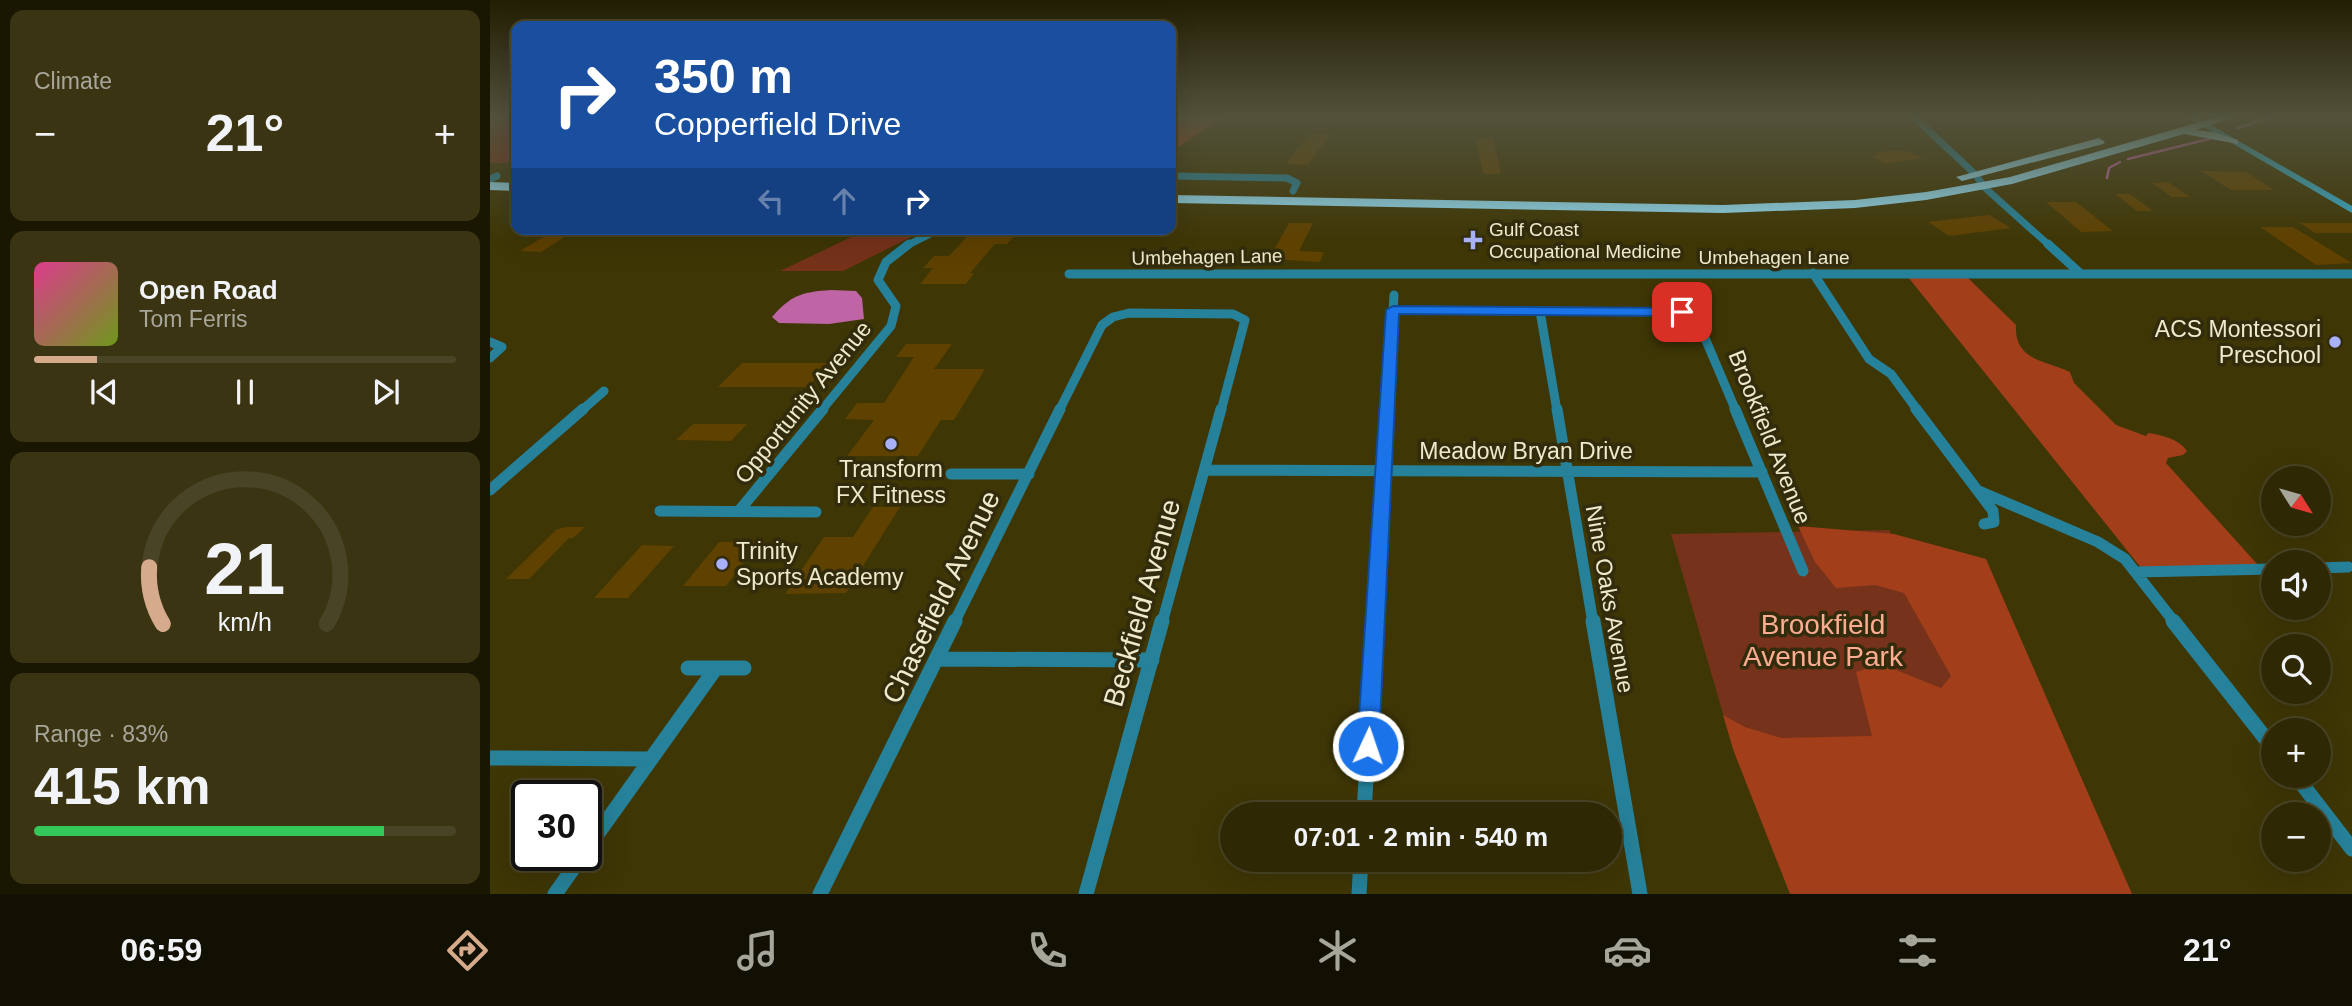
<!DOCTYPE html>
<html lang="en">
<head>
<meta charset="utf-8">
<style>
  body { margin:0; font-family:Arial,sans-serif; background:#3a3413; color:#f1f3f6; height:100vh; display:flex; flex-direction:column; font-size:26px; white-space:nowrap }
  * { box-sizing:border-box; margin:0 }
  p { font-size:23px; color:#a7a69a }
  .icon { flex:none; width:38px; height:38px; fill:none; stroke:currentColor; stroke-width:2; stroke-linecap:round; stroke-linejoin:round }
  .map { position:relative; flex:1; overflow:hidden }
  .side { display:flex; flex-direction:column; gap:10px; padding:10px; background:#191602; width:490px }
  .side>* { flex:none }
  .banner { position:absolute; left:21px; top:21px; width:665px; height:214px; border-radius:14px; box-shadow:0 7px 28px #0002,0 0 0 2px #494426; background:#1a4fa0; color:#fff; overflow:hidden }
  .needle { width:46px; rotate:127deg }
  .tools { position:absolute; left:1771px; top:466px; display:grid; gap:14px }
  .tools a { display:grid; place-items:center; width:70px; height:70px; border-radius:50%; background:#2e2804; box-shadow:0 7px 28px #0002,0 0 0 2px #494426; font-size:35px }
  .speed { position:absolute; left:21px; top:780px; display:flex; gap:14px; font-size:35px; font-weight:700; text-align:center }
  .speed>* { display:grid; place-content:center; width:91px; height:91px; border-radius:50%; background:#2e2804; box-shadow:0 7px 28px #0002,0 0 0 2px #494426; line-height:1 }
  .speed .limit { border:4px solid #111; border-radius:10px; background:#fff; color:#111 }
  .pin { position:absolute; display:grid; place-items:center; width:60px; height:60px; color:#fff; margin:-30px; border-radius:14px; box-shadow:0 4px 10px #0006 }
  .me { position:absolute; width:77px; margin:-38px; rotate:3deg; stroke-linejoin:round; filter:drop-shadow(0 0 5px #0008) }
  .turn { display:flex; align-items:center; gap:24px; height:147px; padding:0 28px; font-size:32px }
  .turn .icon { width:91px; height:91px; stroke-width:2.5 }
  .turn b { display:block; font-size:49px; line-height:60px }
  .lanes { display:flex; align-items:center; height:66px; padding:0 28px; background:#0003; justify-content:center; gap:35px; direction:ltr }
  .lanes .off { opacity:.35 }
  .big { font-size:52px; font-weight:700; line-height:1.1 }
  .side .widget { flex:1; display:flex; flex-direction:column; justify-content:center; gap:10px; min-width:0; padding:0 24px; border-radius:14px; background:#3a3413 }
  .side .dial { align-items:center; gap:0 }
  .dial svg { height:182px; overflow:visible; fill:none; stroke:#494426; stroke-width:7; stroke-linecap:round; text-anchor:middle }
  .dial text { fill:#f1f3f6; stroke:none }
  .song { display:flex; align-items:center; gap:21px }
  .cover { width:84px; height:84px; border-radius:10px; background:linear-gradient(135deg,hsl(330 70% 55%),hsl(80 70% 35%)) }
  .played { height:7px; border-radius:4px; background:linear-gradient(90deg,#d6ab8b 15%,#494426 15%) }
  .keys { display:flex; justify-content:space-around; direction:ltr }
  .heat { display:flex; justify-content:space-between; align-items:center; font-size:38px; direction:ltr }
  .charge { height:10px; border-radius:5px; background:linear-gradient(90deg,#34c759 83%,#494426 0) }
  .trip { position:absolute; left:730px; top:802px; width:402px; height:70px; border-radius:35px; background:#2e2804; box-shadow:0 7px 28px #0002,0 0 0 2px #494426; font-weight:700; line-height:70px; text-align:center }
  .menu { display:flex; height:112px; justify-content:space-around; align-items:center; background:#121002; color:#a7a69a }
  .menu .icon { width:49px; height:49px }
  .menu .active { color:#d6ab8b }
  .menu b { font-size:32px; color:#f1f3f6 }
  main { display:flex; flex:1; min-height:0 }
  .map>svg:first-child { display:block }
  .green { fill:#76321a }
  .forest { fill:#a23e19 }
  .water { fill:#bf64a4 }
  .lines { fill:none; stroke-linecap:round; stroke-linejoin:round }
  .stream { stroke:#bf64a4; stroke-width:2.5 }
  .building { fill:#5f4100 }
  .street-far3 { stroke:#26829a; stroke-width:7 }
  .street-far2 { stroke:#26829a; stroke-width:9 }
  .street-far1 { stroke:#26829a; stroke-width:11 }
  .street { stroke:#26829a; stroke-width:15 }
  .secondary { fill:#35a9c7; fill-rule:evenodd }
  .highway { fill:#90daf1; fill-rule:evenodd }
  .route { fill:#1a73e8; stroke:#114b97; stroke-width:2 }
  .poi-dot { fill:#a9b0fc; stroke:#322c0c; stroke-width:2.5 }
  .labels { text-anchor:middle; dominant-baseline:central; stroke-width:7; stroke-linejoin:round; paint-order:stroke }
  .far-poi-label { font-size:19px; fill:#efeacb; stroke:#322c0c; text-anchor:start }
  .far-street-label { font-size:19px; fill:#efeacb; stroke:#322c0c }
  .poi-label { font-size:23px; fill:#efeacb; stroke:#322c0c; text-anchor:end }
  .street-label { font-size:23px; fill:#efeacb; stroke:#322c0c }
  .near-street-label { font-size:28px; fill:#efeacb; stroke:#322c0c }
  .near-park-label { font-size:28px; fill:#fdac91; stroke:#322c0c }
</style>
</head>
<body>
<main>
<section class="side">
<div class="widget"><p>Climate</p>
<div class="heat"><a>−</a><b class="big">21°</b><a>+</a></div>
</div>
<div class="widget">
<div class="song"><i class="cover"></i><div><b>Open Road</b><p>Tom Ferris</p></div></div>
<div class="played"></div>
<div class="keys"><svg class="icon" aria-label="previous" viewBox="0 0 24 24"><path d="M18 5L8 12l10 7zM5 5v14"/></svg><svg class="icon" aria-label="pause" viewBox="0 0 24 24"><path d="M8 5v14M16 5v14"/></svg><svg class="icon" aria-label="next" viewBox="0 0 24 24"><path d="M6 5l10 7-10 7zM19 5v14"/></svg></div>
</div>
<div class="widget dial"><svg viewBox="0 0 100 80">
<path d="M14 69A42 42 0 1 1 86 69"/>
<path d="M14 69A42 42 0 0 1 8 44" stroke="#d6ab8b"/>
<text x="50" y="56" font-size="32" font-weight="700">21</text>
<text x="50" y="72" font-size="11">km/h</text>
</svg></div>
<div class="widget"><p>Range · 83%</p><b class="big">415 km</b><div class="charge"></div></div>
</section>
<div class="map">
<svg width="1862" height="894" viewBox="0 0 1862 894">
  <rect width="100%" height="100%" fill="#3e3605"/>
  <path class="green" d="M0,117H26V163H0Z
    M378,229H437L353,271H290Z
    M1399,530L1516,746L1244,752L1181,534Z"/>
  <path class="forest" d="M681,117H733L681,152Z
    M1418,277H1477L1526,325C1524,361 1555,360 1580,372L1584,383L1626,425L1656,436L1658,433C1672,435 1689,439 1697,451L1693,455L1678,458L1676,463L1768,565L1652,569Z
    M1308,526L1404,534L1496,559L1642,894H1300L1244,752L1233,715L1255,727L1291,738L1382,736L1366,672L1391,664L1451,688L1461,676L1414,593L1385,585L1346,588L1325,562Z"/>
  <path class="water" d="M341,290L366,291L372,298L374,319L339,324L289,323L282,317C301,295 312,292 341,290Z"/>
  <g class="lines">
    <path class="stream" d="M1748,128L1778,118
      M1638,159L1719,139
      M1617,178L1619,168L1630,162"/>
  </g>
  <path class="building" d="M819,134L840,135L818,165L796,164Z
    M986,138H1003L1011,174H993Z
    M1400,151H1418L1432,158L1395,164L1382,156L1389,155L1385,153Z
    M1711,171L1756,172L1784,190H1741Z
    M1678,182L1700,197H1682L1662,183Z
    M1625,194H1640L1663,211H1647Z
    M1556,202H1586L1623,231L1591,232Z
    M1499,215L1521,228L1459,236L1438,222Z
    M799,223H823L809,251L834,252L830,262L779,259Z
    M1810,223H1862V233H1825Z
    M1770,227H1803L1862,263L1826,265Z
    M67,229H87L51,252L30,251Z
    M484,229H530L517,244H505L480,273H484L476,284H430L443,268H433L444,256H459Z
    M416,344H462L444,369H495L464,420H451L428,456H357L384,420L355,419L367,403H394L424,357H406Z
    M252,363H339L318,387H228Z
    M203,424H257L241,441L186,440Z
    M383,507H410L356,593L295,594L334,537H363Z
    M77,527H95L83,538H79L39,579H16L67,529Z
    M229,542H270L236,586H193Z
    M152,545L184,546L138,598H104Z"/>
  <g class="lines">
    <path class="street-far3" d="M1424,117L1486,175L1494,187L1560,246
      M681,176L797,178L807,183L803,191
      M0,179L7,176
      M416,246L450,229"/>
    <path class="street-far2" d="M1558,244L1591,274
      M1323,273L1379,359L1401,374L1428,411
      M579,274H1862
      M903,310L1187,312L1206,317L1246,411
      M1050,311L1067,411
      M0,342L12,347L0,358
      M91,411L114,391
      M331,411L401,326L406,306L388,280L396,262L419,244
      M569,411L612,325L623,317L639,313L743,314L755,320L731,411
      M897,411L904,295"/>
    <path class="street-far1" d="M1067,409L1103,623
      M1245,409L1313,571
      M1426,409L1503,511L1504,522L1494,524
      M715,470L1272,472
      M461,474H539
      M0,490L93,409
      M1489,491L1608,542L1635,559L1685,623
      M170,511L326,512
      M248,512L333,409
      M1829,568L1858,567
      M1647,572L1783,569
      M464,623L570,409
      M672,623L731,409
      M885,623L897,409"/>
    <path class="street" d="M1103,621L1150,894
      M1683,621L1783,748
      M447,659L662,660
      M198,668H254
      M0,758L161,759
      M1805,775L1862,849
      M874,814L885,621
      M96,850L226,668
      M65,894L92,856
      M330,894L465,621
      M596,894L672,621
      M869,894L871,859"/>
    <path class="secondary" d="M1697,117H1707L1862,206V213Z"/>
    <path class="highway" d="M1727,117H1744L1706,130L1722,132L1748,140V144L1694,134L1522,184L1436,200L1365,208L1233,213L681,203V195L1233,205L1365,200L1436,192L1520,177Z
      M1609,138L1615,142L1613,144L1472,181L1466,177Z
      M0,182L26,183V191L0,190Z"/>
  </g>
  <linearGradient id="sky" x2="0" y2="1"><stop stop-color="#221e03"/><stop offset="0.48" stop-color="#52523b"/><stop offset="1" stop-color="#52523b" stop-opacity="0"/></linearGradient>
  <rect width="1862" height="242" fill="url(#sky)"/>
  <path class="route" d="M903,306L1192,308L1199,312L1192,316L909,314L889,746L886,753L878,756L870,753L867,746L896,310Z"/>
  <g class="poi-dot">
    <path d="M979.5 229.5h7v7h7v7h-7v7h-7v-7h-7v-7h7z"/>
    <circle cx="1845" cy="342" r="7"/>
    <circle cx="401" cy="444" r="7"/>
    <circle cx="232" cy="564" r="7"/>
  </g>
  <g class="labels">
    <g class="far-poi-label">
      <text x="999" y="229">Gulf Coast<tspan x="999" dy="22">Occupational Medicine</tspan></text>
    </g>
    <g class="far-street-label">
      <text transform="translate(717 257) rotate(-1)">Umbehagen Lane</text>
      <text x="1284" y="257">Umbehagen Lane</text>
    </g>
    <g class="poi-label">
      <text x="1831" y="329">ACS Montessori<tspan x="1831" dy="26">Preschool</tspan></text>
      <text x="401" y="469" text-anchor="middle">Transform<tspan x="401" dy="26">FX Fitness</tspan></text>
      <text x="246" y="551" text-anchor="start">Trinity<tspan x="246" dy="26">Sports Academy</tspan></text>
    </g>
    <g class="street-label">
      <text transform="translate(313 402) rotate(-51)">Opportunity Avenue</text>
      <text transform="translate(1280 437) rotate(68)">Brookfield Avenue</text>
      <text x="1036" y="451">Meadow Bryan Drive</text>
      <text transform="translate(1120 599) rotate(80)">Nine Oaks Avenue</text>
    </g>
    <g class="near-street-label">
      <text transform="translate(451 597) rotate(-64)">Chasefield Avenue</text>
      <text transform="translate(652 603) rotate(-74)">Beckfield Avenue</text>
    </g>
    <g class="near-park-label">
      <text x="1333" y="624">Brookfield<tspan x="1333" dy="32">Avenue Park</tspan></text>
    </g>
  </g>
</svg>
<div class="tools">
<a><svg class="needle" viewBox="-14 -14 28 28"><path d="M0-13l5 13h-10z" fill="#e53935"/><path d="M0 13l5-13h-10z" fill="#a7a69a"/></svg></a>
<a><svg class="icon" aria-label="sound" viewBox="0 0 24 24"><path d="M4 9h4l5-4v14l-5-4H4zM17 9q2 3 0 6"/></svg></a>
<a><svg class="icon" aria-label="search" viewBox="0 0 24 24"><circle cx="10" cy="10" r="6"/><path d="M15 15l6 6"/></svg></a>
<a>+</a>
<a>−</a>
</div>
<div class="speed"><div class="limit">30</div></div>
<div class="pin" style="left:1192px;top:312px;background:#d93025"><svg class="icon" aria-label="arrive" viewBox="0 0 24 24"><path d="M6 21V4h12l-3 4 3 4H6"/></svg></div>
<svg class="me" style="left:878px;top:746px" viewBox="-20 -20 40 40"><circle r="17" fill="#1a73e8" stroke="#fff" stroke-width="3"/><path d="M0-11L8 9 0 5-8 9z" fill="#fff"/></svg>
<div class="trip">07:01 · 2 min · 540 m</div>
<div class="banner">
<div class="turn"><svg class="icon" aria-label="right" viewBox="0 0 24 24"><path d="M7 20v-9h11M14 6l5 5-5 5"/></svg><div><b>350 m</b>Copperfield Drive</div></div>
<div class="lanes"><svg class="icon off" aria-label="left" viewBox="0 0 24 24"><path d="M17 20v-9H6M10 6l-5 5 5 5"/></svg><svg class="icon off" aria-label="ahead" viewBox="0 0 24 24"><path d="M12 20V5M6 11l6-6 6 6"/></svg><svg class="icon" aria-label="right" viewBox="0 0 24 24"><path d="M7 20v-9h11M14 6l5 5-5 5"/></svg></div>
</div>
</div>
</main>
<nav class="menu">
<b>06:59</b>
<svg class="icon active" aria-label="directions" viewBox="0 0 24 24"><path d="M12 3l9 9-9 9-9-9zM9 14v-3h6M13 9l2 2-2 2"/></svg>
<svg class="icon" aria-label="music" viewBox="0 0 24 24"><path d="M9 18V5l10-2v13"/><circle cx="6" cy="18" r="3"/><circle cx="16" cy="16" r="3"/></svg>
<svg class="icon" aria-label="phone" viewBox="0 0 24 24"><path d="M5 4h4l2 5-3 2q2 4 5 5l2-3 5 2v4C11 20 4 13 5 4z"/></svg>
<svg class="icon" aria-label="climate" viewBox="0 0 24 24"><path d="M12 3v18M4 7l16 10M4 17L20 7"/></svg>
<svg class="icon" aria-label="car" viewBox="0 0 24 24"><path d="M5 17H2v-5l4-1 3-4h7l3 4 3 1v5h-3M9 17h6M6 11h13"/><circle cx="7" cy="17" r="2"/><circle cx="17" cy="17" r="2"/></svg>
<svg class="icon" aria-label="filters" viewBox="0 0 24 24"><path d="M4 7h16M4 17h16"/><circle cx="9" cy="7" r="2"/><circle cx="15" cy="17" r="2"/></svg>
<b>21°</b>
</nav>
</body>
</html>
